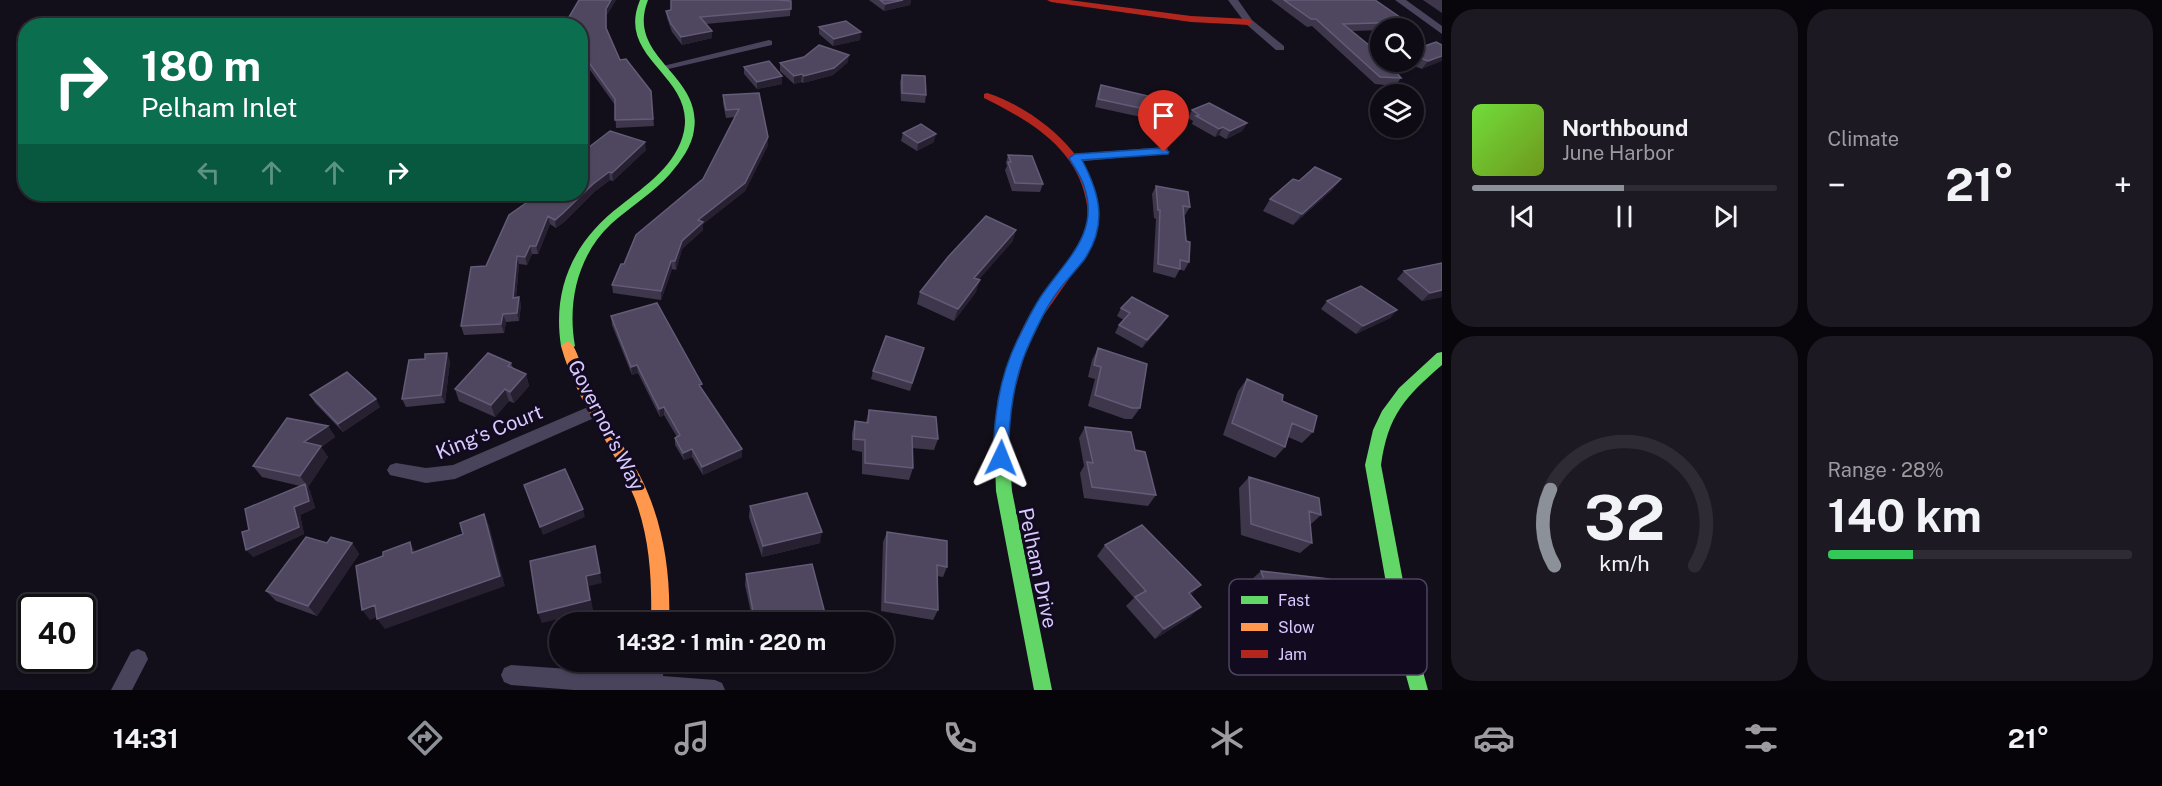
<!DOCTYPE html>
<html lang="en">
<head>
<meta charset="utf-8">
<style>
  body { margin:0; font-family:"Public Sans",sans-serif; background:#1c1922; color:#f1f3f6; height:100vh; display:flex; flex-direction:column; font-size:22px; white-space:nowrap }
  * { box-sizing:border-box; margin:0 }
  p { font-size:20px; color:#9b9ba0 }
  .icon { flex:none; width:33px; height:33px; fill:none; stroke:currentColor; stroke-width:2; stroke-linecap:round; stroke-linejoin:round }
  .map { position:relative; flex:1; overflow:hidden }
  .details { display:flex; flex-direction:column; gap:9px; padding:9px; background:#08060b; width:720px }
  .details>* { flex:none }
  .hud { position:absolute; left:18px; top:18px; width:570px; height:183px; border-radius:24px; box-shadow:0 2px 4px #0004,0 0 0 2px #2e2b34; background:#0b6e4f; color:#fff; overflow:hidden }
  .buttons { position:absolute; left:1370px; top:18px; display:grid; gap:12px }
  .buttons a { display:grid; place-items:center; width:54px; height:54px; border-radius:50%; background:#0e0b14; box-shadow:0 2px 4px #0004,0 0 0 2px #2e2b34; font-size:30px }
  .speed { position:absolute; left:18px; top:594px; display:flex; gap:12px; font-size:30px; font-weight:700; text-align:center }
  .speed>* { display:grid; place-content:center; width:78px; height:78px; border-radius:50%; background:#0e0b14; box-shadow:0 2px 4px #0004,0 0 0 2px #2e2b34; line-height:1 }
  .speed .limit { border:3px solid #111; border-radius:9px; background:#fff; color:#111 }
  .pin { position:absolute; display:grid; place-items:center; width:51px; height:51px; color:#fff; margin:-62px -26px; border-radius:50% 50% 50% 0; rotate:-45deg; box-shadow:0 0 6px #0007 }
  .pin .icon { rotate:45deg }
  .me { position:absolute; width:66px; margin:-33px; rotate:2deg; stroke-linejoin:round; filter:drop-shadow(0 0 4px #0008) }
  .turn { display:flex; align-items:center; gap:21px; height:126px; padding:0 24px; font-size:27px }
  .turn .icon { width:78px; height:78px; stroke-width:2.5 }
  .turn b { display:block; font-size:42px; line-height:51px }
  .lanes { display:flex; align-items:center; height:57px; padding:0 24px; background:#0003; justify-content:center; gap:30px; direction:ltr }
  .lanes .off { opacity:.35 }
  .big { font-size:45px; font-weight:700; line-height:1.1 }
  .details .widget { flex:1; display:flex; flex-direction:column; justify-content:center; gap:9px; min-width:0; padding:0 21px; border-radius:24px; background:#1c1922 }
  .details .dial { align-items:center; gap:0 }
  .dial svg { height:156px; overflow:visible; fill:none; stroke:#2e2b34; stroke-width:7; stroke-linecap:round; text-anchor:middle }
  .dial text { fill:#f1f3f6; stroke:none }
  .song { display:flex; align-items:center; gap:18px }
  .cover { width:72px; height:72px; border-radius:9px; background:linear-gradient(135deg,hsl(100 70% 55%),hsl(80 70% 35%)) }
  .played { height:6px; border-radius:3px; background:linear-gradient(90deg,#8c9099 50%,#2e2b34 50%) }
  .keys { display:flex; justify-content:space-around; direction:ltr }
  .heat { display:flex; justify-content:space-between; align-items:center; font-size:33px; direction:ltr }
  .charge { height:9px; border-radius:4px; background:linear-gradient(90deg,#34c759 28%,#2e2b34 0) }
  .details .tiles { flex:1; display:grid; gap:9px; grid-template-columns:repeat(2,1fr) }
  .trip { position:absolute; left:549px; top:612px; width:345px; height:60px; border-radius:30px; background:#0e0b14; box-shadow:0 2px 4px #0004,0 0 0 2px #2e2b34; font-weight:700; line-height:60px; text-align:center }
  .menu { display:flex; height:96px; justify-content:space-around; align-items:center; background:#060408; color:#9b9ba0 }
  .menu .icon { width:42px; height:42px }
  .menu .active { color:#8c9099 }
  .menu b { font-size:27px; color:#f1f3f6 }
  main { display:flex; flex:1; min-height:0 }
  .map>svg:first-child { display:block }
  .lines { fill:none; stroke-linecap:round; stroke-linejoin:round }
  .street { fill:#49445c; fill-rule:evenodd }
  .fast { fill:#63d668; fill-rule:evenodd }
  .slow { fill:#ff974d; fill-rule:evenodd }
  .jam { fill:#b3261e; fill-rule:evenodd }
  .wall { fill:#3e374c }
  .shaded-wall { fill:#262030 }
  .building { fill:#4e475f; stroke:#645b78; stroke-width:1.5 }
  .route { fill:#1a73e8; stroke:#114b97; stroke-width:1.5 }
  .labels { text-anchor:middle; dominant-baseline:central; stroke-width:6; stroke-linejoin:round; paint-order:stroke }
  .street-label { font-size:20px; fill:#d8c9ff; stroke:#120b1f }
  .key { fill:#120b1f; stroke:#4d4462; stroke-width:1.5 }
  .key-label { font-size:16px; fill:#d8c9ff }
</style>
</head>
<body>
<main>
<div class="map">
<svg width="1442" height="690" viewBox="0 0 1442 690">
  <rect width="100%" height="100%" fill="#130f1a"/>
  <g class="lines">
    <path class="street" d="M1228,0H1238L1252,20L1284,46V50H1276L1246,24Z
      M1395,0H1406L1442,26V34Z
      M769,40L772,41V45L664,70L659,67Z
      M1164,147L1168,149V153L1075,162L1069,158L1075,154Z
      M595,404L601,405L603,410L601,415L455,479L426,483L390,475L387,470L390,465L396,463L426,468L453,465Z
      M138,649L145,652L148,659L132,690H111L131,652Z
      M644,662H664L663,676L715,680L722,683L725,690H574L511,685L504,682L501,675L504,668L511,665L642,674Z"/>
    <path class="fast" d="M640,0H648C625,58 703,74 694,130C692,146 681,161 670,174C653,193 630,207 611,224C578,255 567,302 575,346L568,351L561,346C552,288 574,241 620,206C645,186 677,165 684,131C695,75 615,59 640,0Z
      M1442,352V365C1405,397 1388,415 1381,465L1414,639L1428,690H1410L1396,639L1365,465L1373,430L1382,411L1399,388L1437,353Z
      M1005,393L1010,395L1012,399L1008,436L1012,491L1052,690H1034L996,491L994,436L998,399L1000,395Z"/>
    <path class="slow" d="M568,341C577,344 583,375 588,385C603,417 624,445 640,476C663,521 671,573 669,622H651C652,580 650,539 635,499C614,446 576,402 561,346Z"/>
    <path class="jam" d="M1047,0H1069L1191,16L1249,19L1253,22L1249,25L1191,22L1051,2Z
      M987,93C1045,111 1123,180 1092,246L1041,319L1024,357L1012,399L1010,403H1000L998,399C1007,360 1021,324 1045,291C1058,274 1074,260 1083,240C1088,228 1089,213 1086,200C1076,147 1028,120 984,98V94Z"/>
  </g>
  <path class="wall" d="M579,0H616L606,16L607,29L620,60L651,91L654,126L616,128L615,105L580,56V26H567L566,22Z
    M869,0H911L910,5L884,11Z
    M1271,0H1375L1407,22L1403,28H1380V30L1352,31L1401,78L1395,86L1375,84L1312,26L1307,27Z
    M1423,0H1442V13Z
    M791,1L790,16L706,24L712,31V38L682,45L672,32L667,18L666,11Z
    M819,27L860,40L833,46L819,34Z
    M1442,45L1422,69L1404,62H1413V50Z
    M848,62L833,75L803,83L801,82L794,84L780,71V63Z
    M744,67L782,76V84L757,89L744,74Z
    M902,75L926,95L925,103L901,101L900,82Z
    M1101,85L1145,109L1141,117L1095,107L1098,93Z
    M723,95L768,137V145L745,191L703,224V230L682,249L676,270L672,269L661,300L613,293L612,285L624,264L703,179L735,117L726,118L723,103Z
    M1192,110L1247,123L1242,131L1226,139L1219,135L1215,137L1192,124L1193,121L1188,118Z
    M903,133L934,142L917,151L901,141Z
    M646,150L613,181L610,180L594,192L564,222L556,228L550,224L538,254H532L527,265L519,264L516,298L519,297L521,305L519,321L506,322L504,333L464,335L461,326L486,266L526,203L580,154Z
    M1008,155L1043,184L1040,192L1012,191L1005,170L1007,166L1006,163Z
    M1341,179L1332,190L1293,225L1263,211L1270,199L1299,181Z
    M1156,186L1190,207L1185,215H1184L1189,262L1184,271L1180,269L1175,278L1153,272L1156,219L1154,218L1152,194Z
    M1016,230L1012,242L978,280L976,292L954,321L917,304L920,292Z
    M1404,271L1442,297L1422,301L1397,279Z
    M1327,301L1397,310L1390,318L1356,334L1321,309Z
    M1121,308L1163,324L1142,348L1115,333L1119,325L1124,320L1117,316Z
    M611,316L702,391L742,449V457L703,475L692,457L684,460L675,445V438L677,437L664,415L660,417L638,373L632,375L612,325Z
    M1098,348L1140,408L1132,419H1125L1088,406L1095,379L1088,377L1092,360Z
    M922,356L910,391L871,379L873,371Z
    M450,361L445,403L406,407L402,399Z
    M511,363L513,368L526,374L529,386L514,403L509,401L495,417L459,401L455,389Z
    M1247,379L1282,401L1313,432L1302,443L1288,437L1285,447L1275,458L1223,435L1238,391Z
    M310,395L380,407L343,432L315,403Z
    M869,410L938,439L934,450L912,448L913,468L909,480L862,474V452L852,450V433L855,421L866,422Z
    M328,426L335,437L321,447L328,457L308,487L310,491L315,508L300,515L304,534L253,557L249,530L300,486L262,477L253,466Z
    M1085,427L1135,450L1156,495L1148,506L1084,498L1080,473L1084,466L1079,438Z
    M1249,477L1321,515L1310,525L1312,543L1300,553L1241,535L1239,488Z
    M750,506L820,543L762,557L749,517Z
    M887,532L947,567L943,577L937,576L938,610L933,620L881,611L883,542Z
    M327,543H352L359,554L317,616L276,601L266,591Z
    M1105,545L1191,616L1155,639L1126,606L1134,598L1097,556Z
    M1261,571L1357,646L1343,655L1311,651L1310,648L1271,644L1250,581Z
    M746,574L826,617L824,622H753L745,585Z"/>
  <path class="shaded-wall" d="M611,0H616L606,16L607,35L606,9Z
    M903,0H911L910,5L884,11L885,4Z
    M712,31V38L682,45L681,37Z
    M861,32L860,40L833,46L834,39Z
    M849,55L848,62L833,75L803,83L804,76Z
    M1442,56V61L1422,69L1428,61Z
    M802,74L801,82L794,84V76Z
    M782,76V84L757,89V82Z
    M1247,123L1242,131L1226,139L1230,131Z
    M1223,127L1219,135L1215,137L1219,129Z
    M936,134L934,142L917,151L918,143Z
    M768,137V145L745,191L703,224V230L682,249L676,270L675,261L682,241L698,220Z
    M645,142L646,150L613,181L612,173Z
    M609,172L610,180L594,192L564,222L556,228L555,220L593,184Z
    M1341,179L1332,190L1293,225L1302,214Z
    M548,216L550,224L538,254L536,246Z
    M1016,230L1012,242L970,290L974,278Z
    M530,246L532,254L527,265L525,257Z
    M517,256L519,264L515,306L513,298Z
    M671,261L672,269L661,300V291Z
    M980,280L976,292L954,321L958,309Z
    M1442,290V297L1422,301L1430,293Z
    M519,297L521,305L519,321L517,313Z
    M1397,310L1390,318L1356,334L1363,326Z
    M503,314L506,322L504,333L501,324Z
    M1168,316L1163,324L1142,348L1147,340Z
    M447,353L450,361L445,403L441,395Z
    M637,365L638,373L632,375L631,367Z
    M526,374L529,386L514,403L510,392Z
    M505,389L509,401L495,417L491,405Z
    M376,399L380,407L343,432L338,424Z
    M664,407V415L660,417L659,409Z
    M328,426L335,437L321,447L328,457L308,487L300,476L304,442Z
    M692,449V457L684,460L683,453Z
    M742,449V457L703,475L702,467Z
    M305,484L310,491L315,508L300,515L304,534L253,557L246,550L294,507Z
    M583,509L585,517L543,535L540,527Z
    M484,514L489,525L505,586L385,629L377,619Z
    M822,532L820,543L762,557L763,546Z
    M410,542L416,553H412Z
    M352,543L359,554L317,616L308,606Z
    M595,546L602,583L589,586L593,610L542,623L538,613L586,576Z
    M1201,585L1191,595L1189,593Z
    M375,605L383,615L370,620L362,610Z
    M1201,607L1191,616L1155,639L1164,629Z"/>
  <path class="building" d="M579,0H611L606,9V28L620,60L626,59L651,91L653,119L615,120V99L580,50V26H567L566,22Z
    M671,0H777L791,1V9L700,17L712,31L681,37L671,24L666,11L671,10Z
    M880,0H903L885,4Z
    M1284,0H1375L1407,22L1343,24L1380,54V62H1388L1401,78L1380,77L1316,19H1311Z
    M846,21L861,32L834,39L819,27Z
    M1436,42L1442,45V56L1428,61L1413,55V50Z
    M819,45L849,55L834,68L804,76L802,74L794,76L780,63L804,57Z
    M769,61L782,76L757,82L744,67Z
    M902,75L925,76L926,95L902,93Z
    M1101,85L1148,96L1145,109L1098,99Z
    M759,93L768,137L745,183L698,220L703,222L682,241L675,261H671L661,291L612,285L621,264H624L636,235L703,179L739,109L726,110L723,95Z
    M1209,103L1247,123L1230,131L1223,127L1219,129L1196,116L1199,115L1192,110Z
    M921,124L936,134L918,143L903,133Z
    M610,131L645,142L612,173L609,172L593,184L562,214L555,220L548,216L536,246H530L525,257L517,256L513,298L519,297L517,313L503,314L501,324L461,326L471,267L486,266L509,215L526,203L536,194H580V154Z
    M1008,155L1032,156L1043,184L1015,183L1008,162H1011Z
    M1315,167L1341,179L1302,214L1270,199L1293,179L1299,181Z
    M1156,186L1188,192L1190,207L1183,206L1186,241L1190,242L1189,262L1180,260V269L1158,264L1160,210H1158Z
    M986,216L1016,230L974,278L980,280L958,309L920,292L948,257Z
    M1442,263V290L1430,293L1404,271Z
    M1361,286L1397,310L1363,326L1327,301Z
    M1132,297L1168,316L1147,340L1119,325L1130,313L1121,308Z
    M657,303L702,384L699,385L742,449L702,467L692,449L683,453L675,438L680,435L664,407L659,409L637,365L631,367L611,316Z
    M886,336L924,348L912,383L873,371Z
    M1098,348L1147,364L1140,408H1132L1095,395L1101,367L1094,365Z
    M447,353L441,395L402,399L409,360L425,359V354Z
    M488,353L511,363L508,366L526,374L510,392L505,389L491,405L455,389Z
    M347,372L376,399L338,424L310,395Z
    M1247,379L1283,395L1282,401L1317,416L1313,432L1292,423L1285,447L1232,423Z
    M869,410L936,417L938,439L912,436L913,468L865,463V440L854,439L855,421L868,423Z
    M287,418L328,426L304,442L321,446L300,476L253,466Z
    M1085,427L1131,432L1135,450L1145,452L1156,495L1092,487L1087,462L1093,463Z
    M565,469L583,509L540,527L524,485Z
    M1249,477L1319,498L1321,515L1309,511L1312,543L1251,524Z
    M305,484L309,501L294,507L299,527L246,550L242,532L249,530L245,509Z
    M807,493L822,532L763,546L750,506Z
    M484,514L500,576L377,619L375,605L362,610L356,566L383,556V552L410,542L412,553L463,534L460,523Z
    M1142,525L1201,585L1189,593L1201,607L1164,629L1135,597L1146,591L1105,545Z
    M887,532L947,541V567L937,565L938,610L885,602Z
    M306,537L327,543L331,537L352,543L308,606L266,591Z
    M595,546L600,573L586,576L590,600L538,613L530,561Z
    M812,564L826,617L790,622H755L746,574Z
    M1261,571L1329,579L1357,646L1324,642L1323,639L1283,634Z"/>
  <path class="route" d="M1164,148L1169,152L1168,154L1082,160C1100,194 1108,225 1084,260C1074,273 1061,285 1052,300C1044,312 1037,327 1031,340C1013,377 1009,417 1008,458L1006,462L1001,464L995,462L993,458C994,417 999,378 1017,341C1025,325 1033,307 1044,292C1067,259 1100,232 1084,186C1081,176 1074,167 1069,158L1075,154Z"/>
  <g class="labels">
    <g class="street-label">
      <text transform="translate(606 425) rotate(63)">Governor's Way</text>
      <text transform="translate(489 432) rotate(-22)">King's Court</text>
      <text transform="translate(1038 568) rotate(78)">Pelham Drive</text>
    </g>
  </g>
  <rect x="1229" y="579" width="198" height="96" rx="9" class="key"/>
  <rect x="1241" y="596" width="27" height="8" fill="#63d668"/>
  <rect x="1241" y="623" width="27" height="8" fill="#ff974d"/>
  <rect x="1241" y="650" width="27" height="8" fill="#b3261e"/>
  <g class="key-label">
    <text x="1278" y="606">Fast</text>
    <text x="1278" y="633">Slow</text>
    <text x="1278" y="660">Jam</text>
  </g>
</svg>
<div class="buttons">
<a><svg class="icon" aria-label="search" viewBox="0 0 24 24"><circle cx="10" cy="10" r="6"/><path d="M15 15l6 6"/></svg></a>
<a><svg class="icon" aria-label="layers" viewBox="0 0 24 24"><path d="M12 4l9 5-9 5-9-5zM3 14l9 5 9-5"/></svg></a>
</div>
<div class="speed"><div class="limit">40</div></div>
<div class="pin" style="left:1164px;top:152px;background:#d93025"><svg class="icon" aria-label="arrive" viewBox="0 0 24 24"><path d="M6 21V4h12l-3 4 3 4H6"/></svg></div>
<svg class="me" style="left:1001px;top:458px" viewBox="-20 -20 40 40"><path d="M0-17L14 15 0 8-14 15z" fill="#1a73e8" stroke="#fff" stroke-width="4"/></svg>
<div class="trip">14:32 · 1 min · 220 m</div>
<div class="hud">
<div class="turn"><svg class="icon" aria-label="right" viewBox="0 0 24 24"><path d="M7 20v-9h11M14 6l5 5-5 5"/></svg><div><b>180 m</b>Pelham Inlet</div></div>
<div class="lanes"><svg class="icon off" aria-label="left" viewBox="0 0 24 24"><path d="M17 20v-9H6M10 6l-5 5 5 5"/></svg><svg class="icon off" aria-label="ahead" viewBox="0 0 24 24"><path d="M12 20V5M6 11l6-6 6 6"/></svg><svg class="icon off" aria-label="ahead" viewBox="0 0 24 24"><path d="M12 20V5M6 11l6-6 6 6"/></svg><svg class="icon" aria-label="right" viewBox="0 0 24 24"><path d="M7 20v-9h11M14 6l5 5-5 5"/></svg></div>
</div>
</div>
<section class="details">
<div class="tiles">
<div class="widget">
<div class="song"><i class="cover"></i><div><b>Northbound</b><p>June Harbor</p></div></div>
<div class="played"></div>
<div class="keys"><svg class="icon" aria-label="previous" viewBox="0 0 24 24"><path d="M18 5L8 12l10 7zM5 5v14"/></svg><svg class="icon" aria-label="pause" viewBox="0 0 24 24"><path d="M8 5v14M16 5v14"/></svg><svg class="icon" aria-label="next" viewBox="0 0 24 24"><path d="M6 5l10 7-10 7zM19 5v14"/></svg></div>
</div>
<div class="widget"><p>Climate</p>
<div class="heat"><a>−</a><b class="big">21°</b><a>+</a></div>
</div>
<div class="widget dial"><svg viewBox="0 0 100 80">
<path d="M14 69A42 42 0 1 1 86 69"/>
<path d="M14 69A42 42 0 0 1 12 30" stroke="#8c9099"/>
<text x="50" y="56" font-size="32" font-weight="700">32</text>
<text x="50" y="72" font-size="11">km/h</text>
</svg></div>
<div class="widget"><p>Range · 28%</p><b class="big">140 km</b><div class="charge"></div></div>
</div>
</section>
</main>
<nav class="menu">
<b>14:31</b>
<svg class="icon active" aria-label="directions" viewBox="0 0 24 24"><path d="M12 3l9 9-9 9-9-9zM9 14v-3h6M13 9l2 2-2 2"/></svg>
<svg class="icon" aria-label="music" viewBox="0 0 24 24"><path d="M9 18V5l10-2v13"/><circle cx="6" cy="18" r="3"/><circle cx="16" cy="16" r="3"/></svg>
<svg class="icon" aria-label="phone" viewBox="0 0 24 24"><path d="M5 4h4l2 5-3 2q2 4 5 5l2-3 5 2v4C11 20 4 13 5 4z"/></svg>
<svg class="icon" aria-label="climate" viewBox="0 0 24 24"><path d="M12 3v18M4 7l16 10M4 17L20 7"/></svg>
<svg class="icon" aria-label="car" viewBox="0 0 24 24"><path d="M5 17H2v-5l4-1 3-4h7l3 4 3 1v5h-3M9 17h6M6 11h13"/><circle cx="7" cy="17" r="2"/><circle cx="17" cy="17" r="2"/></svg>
<svg class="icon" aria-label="filters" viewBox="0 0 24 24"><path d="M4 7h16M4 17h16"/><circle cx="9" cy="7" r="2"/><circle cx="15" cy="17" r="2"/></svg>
<b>21°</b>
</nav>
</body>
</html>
